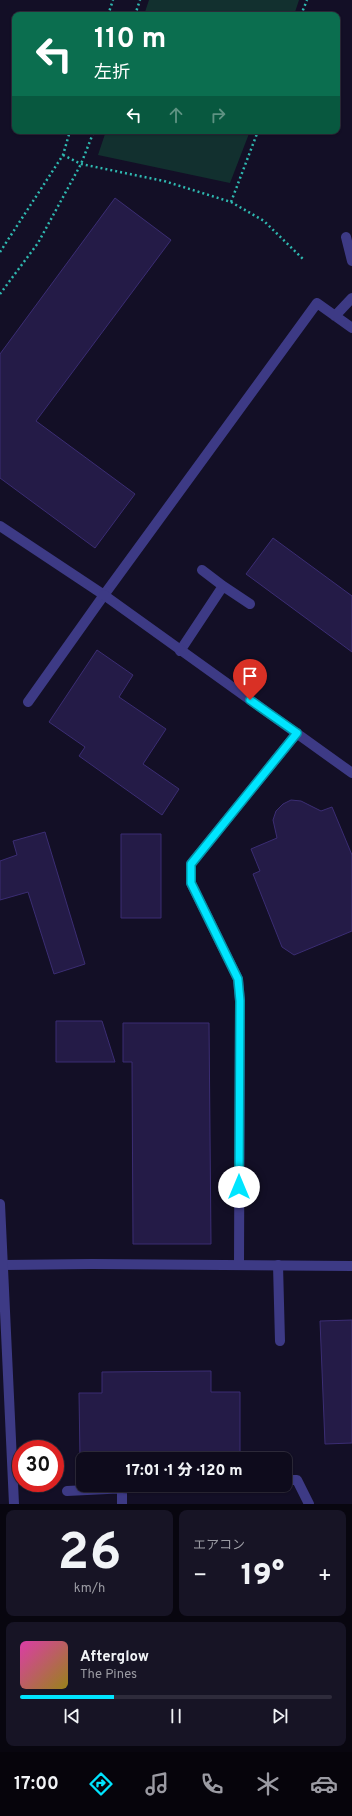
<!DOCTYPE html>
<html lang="ja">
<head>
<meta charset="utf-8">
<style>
  body { margin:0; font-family:Overpass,"Noto Sans JP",sans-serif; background:#171425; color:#f1f3f6; height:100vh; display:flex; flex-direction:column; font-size:15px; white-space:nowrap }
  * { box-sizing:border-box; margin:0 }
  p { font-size:13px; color:#9b9ba3 }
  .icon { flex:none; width:22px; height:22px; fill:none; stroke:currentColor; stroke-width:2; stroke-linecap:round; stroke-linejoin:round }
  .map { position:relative; height:1504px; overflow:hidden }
  .drawer { display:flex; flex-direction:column; gap:6px; padding:6px; background:#08060f; flex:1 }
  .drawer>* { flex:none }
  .hud { position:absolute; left:12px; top:12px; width:328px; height:122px; border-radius:8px; box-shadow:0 1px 3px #0004,0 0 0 1px #2e2b3b; background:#0b6e4f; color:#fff; overflow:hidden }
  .speed { position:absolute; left:12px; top:1440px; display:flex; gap:8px; font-size:20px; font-weight:700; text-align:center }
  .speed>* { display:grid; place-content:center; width:52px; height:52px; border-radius:50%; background:#0e0b1c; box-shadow:0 1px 3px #0004,0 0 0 1px #2e2b3b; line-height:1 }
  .speed .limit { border:6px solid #d22; background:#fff; color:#111 }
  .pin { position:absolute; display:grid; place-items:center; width:34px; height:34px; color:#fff; margin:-41px -17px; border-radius:50% 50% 50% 0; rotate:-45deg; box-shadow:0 0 4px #0007 }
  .pin .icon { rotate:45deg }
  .me { position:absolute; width:44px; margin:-22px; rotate:0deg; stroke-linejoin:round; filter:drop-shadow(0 0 3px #0008) }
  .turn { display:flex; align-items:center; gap:14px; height:84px; padding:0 16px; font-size:18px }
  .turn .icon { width:52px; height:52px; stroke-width:2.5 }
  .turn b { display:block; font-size:28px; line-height:34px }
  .lanes { display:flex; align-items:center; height:38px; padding:0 16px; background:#0003; justify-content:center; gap:20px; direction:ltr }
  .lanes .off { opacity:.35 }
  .big { font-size:30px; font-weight:800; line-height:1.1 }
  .drawer .card { flex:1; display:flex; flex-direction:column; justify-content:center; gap:6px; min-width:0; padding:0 14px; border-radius:8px; background:#171425 }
  .drawer .dial { align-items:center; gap:0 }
  .dial b { font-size:52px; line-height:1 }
  .song { display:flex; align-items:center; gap:12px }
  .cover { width:48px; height:48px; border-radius:6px; background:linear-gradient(135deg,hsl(320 70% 55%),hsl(50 70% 35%)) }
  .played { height:4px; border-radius:2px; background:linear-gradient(90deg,#00e5ff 30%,#2e2b3b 30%) }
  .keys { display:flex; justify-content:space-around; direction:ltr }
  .heat { display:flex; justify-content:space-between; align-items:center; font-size:22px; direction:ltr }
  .drawer .tiles { flex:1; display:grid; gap:6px; grid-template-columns:1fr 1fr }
  .card:last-child { grid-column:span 2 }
  .trip { position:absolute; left:76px; top:1452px; width:216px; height:40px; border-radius:8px; background:#0e0b1c; box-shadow:0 1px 3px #0004,0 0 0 1px #2e2b3b; font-weight:800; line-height:40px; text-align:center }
  .tabs { display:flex; height:64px; justify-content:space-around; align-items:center; background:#06040b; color:#9b9ba3 }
  .tabs .icon { width:28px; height:28px }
  .tabs .active { color:#00e5ff }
  .tabs b { font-size:18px; color:#f1f3f6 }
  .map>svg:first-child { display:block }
  .green { fill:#12302f }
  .building { fill:#241b47; stroke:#3b2d73 }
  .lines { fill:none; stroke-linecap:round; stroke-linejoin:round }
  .path { stroke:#2fb8b0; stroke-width:2.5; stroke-dasharray:2 3; stroke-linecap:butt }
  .service { stroke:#3d3a85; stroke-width:10 }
  .minor { stroke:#3d3a85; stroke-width:10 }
  .tertiary { stroke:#3d3a85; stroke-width:10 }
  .route-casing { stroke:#0095a6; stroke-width:10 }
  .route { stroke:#00e5ff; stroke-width:7 }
</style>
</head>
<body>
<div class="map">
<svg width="352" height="1504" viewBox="0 0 352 1504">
  <rect width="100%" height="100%" fill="#130f26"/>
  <path class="green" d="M149,0H299L294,15H144Z
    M106,131H250L230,183L98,155Z"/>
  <path class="building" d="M115,198L171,240L36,421L135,494L95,548L0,478V354Z
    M273,538L352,596V652L246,574Z
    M97,650L133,675L119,697L166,729L143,764L179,789L162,815L79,756L85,747L49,722Z
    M291,800L301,801L321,811L332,807L352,855V931L294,955L282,947L253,874L260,871L251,849L277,838L273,820L276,811L283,804Z
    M45,832L85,964L54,974L28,892L0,900V861L17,855L13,841Z
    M121,834H161V918H121Z
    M56,1021H102L115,1062H56Z
    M123,1023H209L211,1244H133L132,1062H123Z
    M352,1320V1443L325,1444L320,1321Z
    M211,1371V1392H240V1459H80L79,1393H102V1372Z"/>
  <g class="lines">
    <path class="path" d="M108,15L113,0
      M135,15L140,0
      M301,15L307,0
      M63,155L81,164L164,181L231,202L264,221L304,260
      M231,202L258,131
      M0,252L63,155L70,131
      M0,294L38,243L81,164L94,131"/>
    <path class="service" d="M346,237L352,261
      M335,316L352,298
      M0,526L104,595
      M202,570L223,586
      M180,651L223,586L250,604
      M28,702L104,595L317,303L352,328
      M278,1265L280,1341
      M282,1457V1459
      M285,1480H297L309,1504
      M122,1488V1504
      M67,1491L187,1485"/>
    <path class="minor" d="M104,595L352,773
      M4,1265L92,1264L352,1266
      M239,1265L240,1001L238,979L191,883V864L297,733"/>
    <path class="tertiary" d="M0,1204L14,1504"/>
  </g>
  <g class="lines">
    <g class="route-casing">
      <path id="route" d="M239,1187L240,1001L238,979L191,883V864L297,733L250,700"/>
    </g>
    <use href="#route" class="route"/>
  </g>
</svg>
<div class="speed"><div class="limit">30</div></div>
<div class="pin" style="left:250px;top:700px;background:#d93025"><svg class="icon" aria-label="arrive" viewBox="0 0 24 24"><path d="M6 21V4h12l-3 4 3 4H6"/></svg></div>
<svg class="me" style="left:239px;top:1187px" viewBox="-20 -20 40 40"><circle r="19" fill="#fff"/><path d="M0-13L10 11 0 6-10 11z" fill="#00e5ff"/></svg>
<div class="trip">17:01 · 1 分 · 120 m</div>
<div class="hud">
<div class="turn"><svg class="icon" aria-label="left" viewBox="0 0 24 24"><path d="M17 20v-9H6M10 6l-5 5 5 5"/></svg><div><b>110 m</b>左折</div></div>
<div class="lanes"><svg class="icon" aria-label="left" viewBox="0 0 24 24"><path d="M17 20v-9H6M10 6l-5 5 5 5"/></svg><svg class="icon off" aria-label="ahead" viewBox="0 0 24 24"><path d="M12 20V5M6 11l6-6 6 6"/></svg><svg class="icon off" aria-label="right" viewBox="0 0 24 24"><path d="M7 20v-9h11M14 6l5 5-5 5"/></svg></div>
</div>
</div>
<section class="drawer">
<div class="tiles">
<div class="card dial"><b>26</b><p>km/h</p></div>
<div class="card"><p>エアコン</p>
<div class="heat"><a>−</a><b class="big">19°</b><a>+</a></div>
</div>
<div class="card">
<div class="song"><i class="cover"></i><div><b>Afterglow</b><p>The Pines</p></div></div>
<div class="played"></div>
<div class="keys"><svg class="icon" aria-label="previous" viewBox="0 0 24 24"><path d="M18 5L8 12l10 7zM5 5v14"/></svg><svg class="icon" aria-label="pause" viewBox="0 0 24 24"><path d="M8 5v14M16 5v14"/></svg><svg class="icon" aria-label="next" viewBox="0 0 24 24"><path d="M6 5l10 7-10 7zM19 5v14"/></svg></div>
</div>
</div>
</section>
<nav class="tabs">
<b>17:00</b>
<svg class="icon active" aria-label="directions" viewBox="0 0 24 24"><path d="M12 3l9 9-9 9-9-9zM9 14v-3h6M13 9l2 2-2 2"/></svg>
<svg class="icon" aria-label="music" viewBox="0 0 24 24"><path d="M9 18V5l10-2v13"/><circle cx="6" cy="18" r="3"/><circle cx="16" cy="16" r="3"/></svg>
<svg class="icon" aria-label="phone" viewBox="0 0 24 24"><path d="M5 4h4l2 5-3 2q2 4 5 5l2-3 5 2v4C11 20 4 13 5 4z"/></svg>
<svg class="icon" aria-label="climate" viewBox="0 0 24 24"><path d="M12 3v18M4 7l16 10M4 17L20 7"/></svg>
<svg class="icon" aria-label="car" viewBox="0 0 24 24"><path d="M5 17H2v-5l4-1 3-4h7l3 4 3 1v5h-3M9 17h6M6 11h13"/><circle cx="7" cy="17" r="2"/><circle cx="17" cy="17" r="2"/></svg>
</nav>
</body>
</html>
